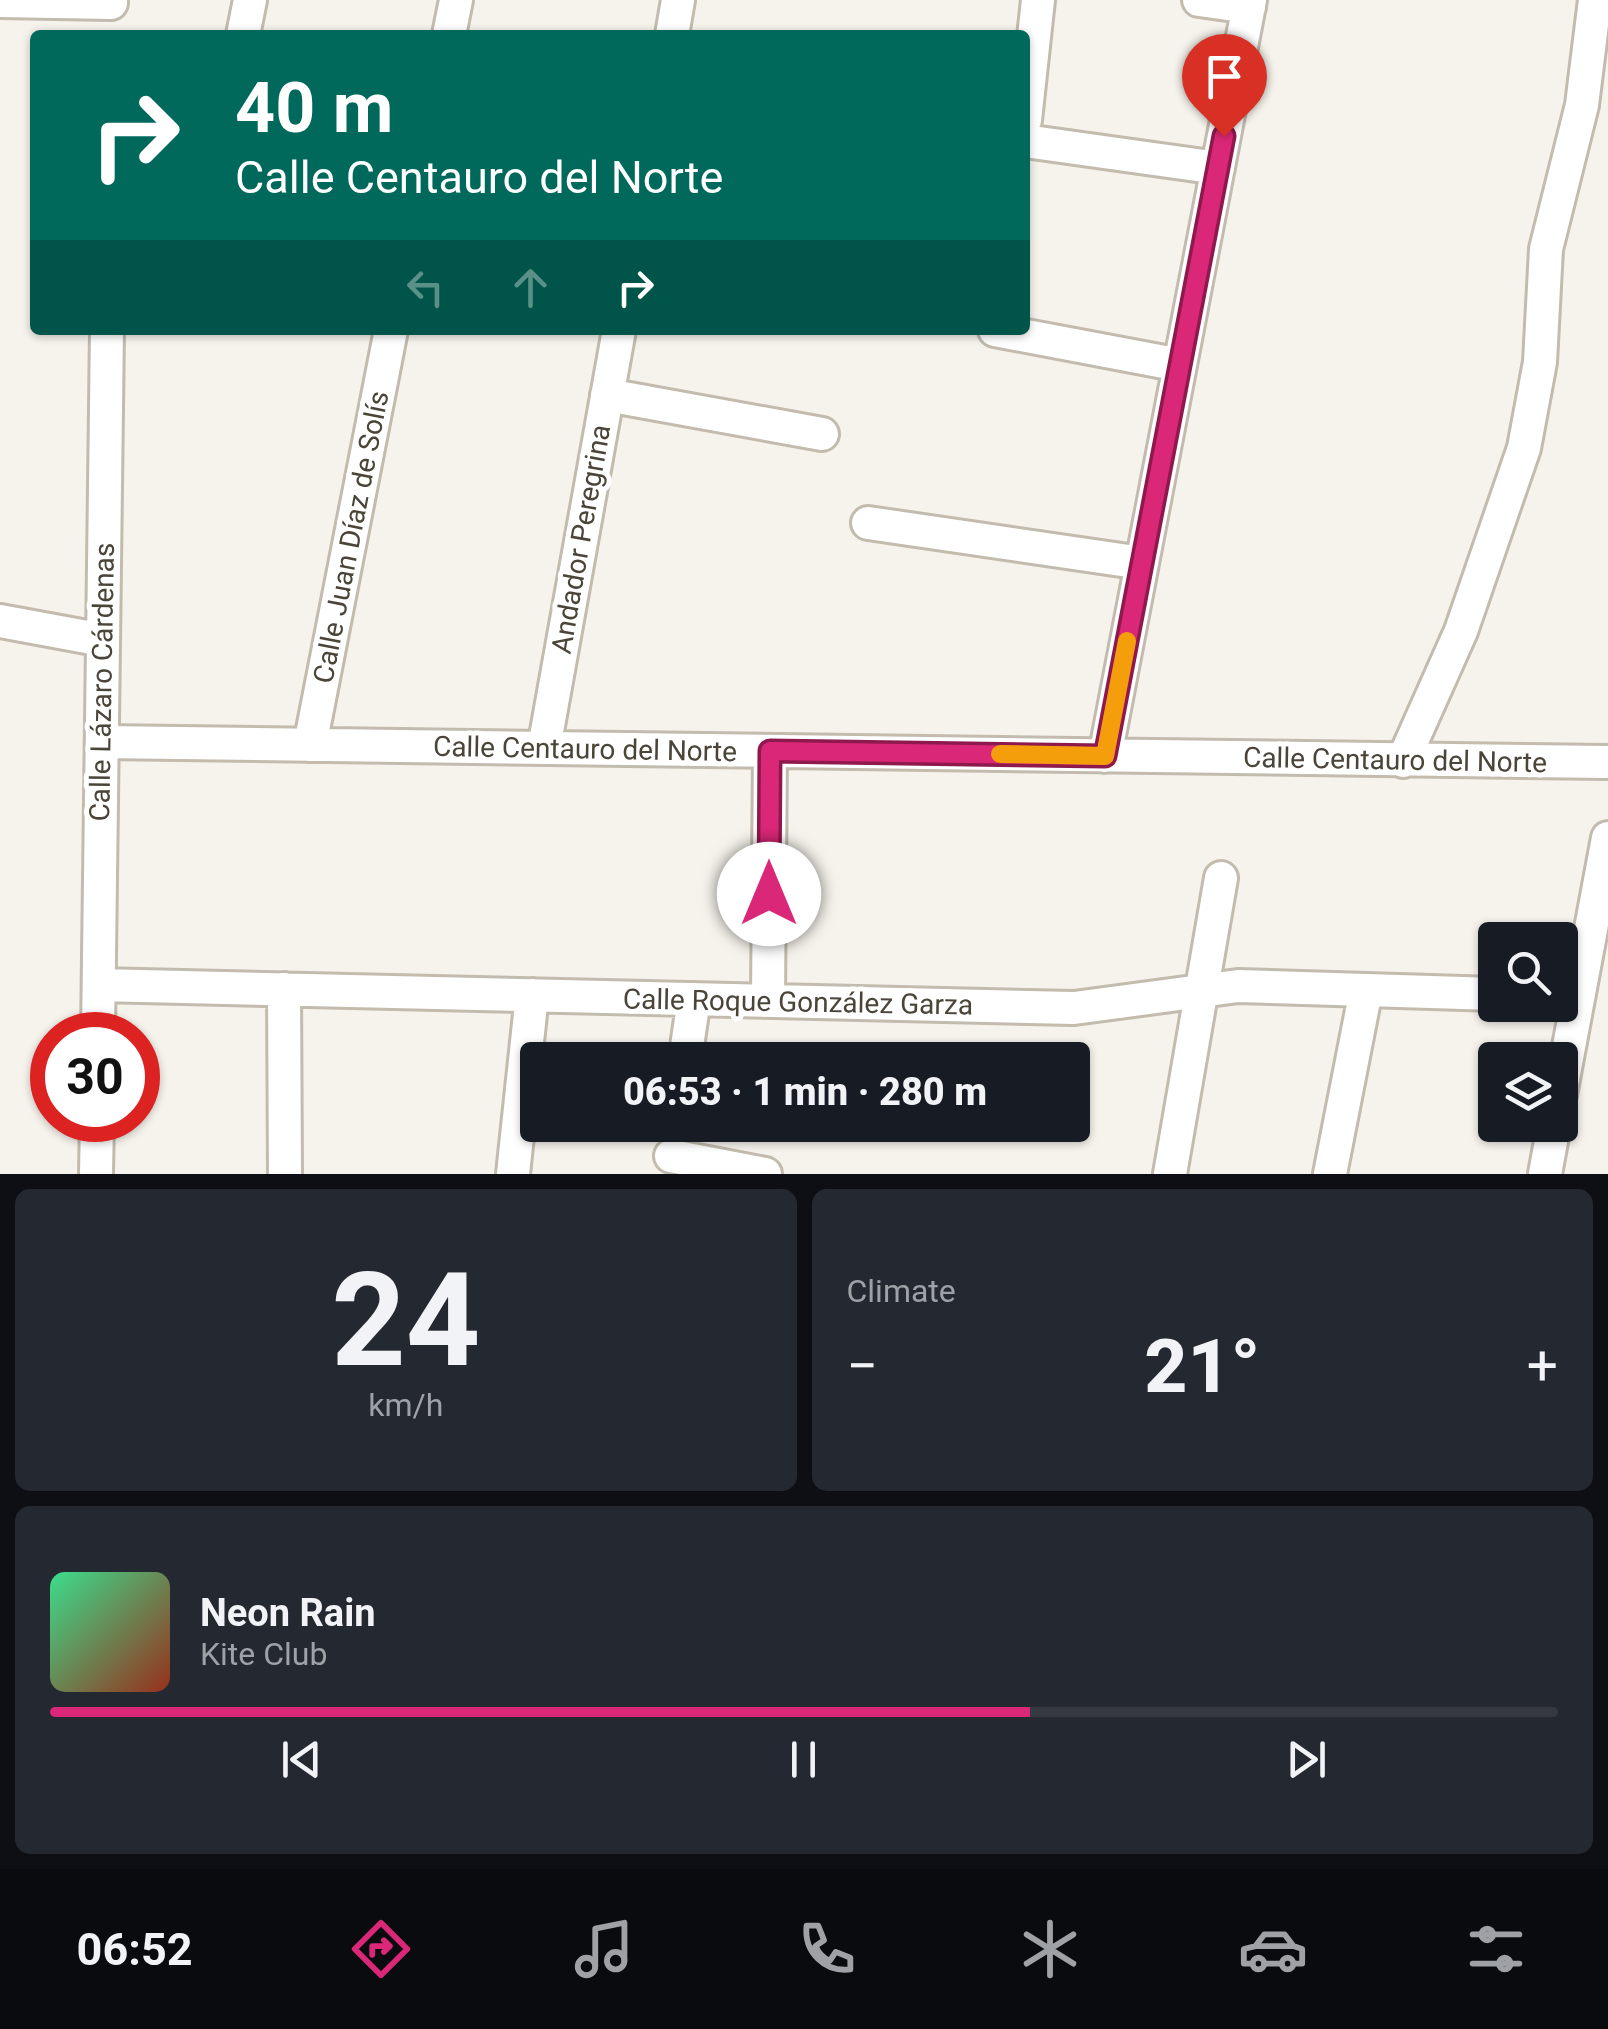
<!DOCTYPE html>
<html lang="en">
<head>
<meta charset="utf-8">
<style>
  body { margin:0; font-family:Roboto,sans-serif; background:#242831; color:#f1f3f6; height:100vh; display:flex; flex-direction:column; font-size:38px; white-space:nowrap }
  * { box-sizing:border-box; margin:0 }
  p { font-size:32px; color:#9ea1a6 }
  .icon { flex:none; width:55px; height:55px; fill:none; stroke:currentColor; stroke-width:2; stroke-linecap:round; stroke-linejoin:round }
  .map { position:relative; height:1174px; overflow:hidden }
  .details { display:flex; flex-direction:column; gap:15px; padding:15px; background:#0d0f14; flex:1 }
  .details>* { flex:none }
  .banner { position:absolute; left:30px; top:30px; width:1000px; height:305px; border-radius:10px; box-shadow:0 2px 8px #0004; background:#00695c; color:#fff; overflow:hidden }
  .buttons { position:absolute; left:1478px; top:922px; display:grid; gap:20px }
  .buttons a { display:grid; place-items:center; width:100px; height:100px; border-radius:10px; background:#171b24; box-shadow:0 2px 8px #0004; font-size:50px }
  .speed { position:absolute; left:30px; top:1012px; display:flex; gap:20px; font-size:50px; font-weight:700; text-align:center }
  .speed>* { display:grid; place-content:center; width:130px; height:130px; border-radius:50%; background:#171b24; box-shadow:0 2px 8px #0004; line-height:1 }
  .speed .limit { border:15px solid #d22; background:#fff; color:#111 }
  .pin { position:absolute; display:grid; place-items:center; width:85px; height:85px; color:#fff; margin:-102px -42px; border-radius:50% 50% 50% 0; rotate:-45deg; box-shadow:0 0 10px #0007 }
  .pin .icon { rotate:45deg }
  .me { position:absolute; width:110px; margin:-55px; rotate:0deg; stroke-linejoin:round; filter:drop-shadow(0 0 8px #0008) }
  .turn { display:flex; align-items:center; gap:35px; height:210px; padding:0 40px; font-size:45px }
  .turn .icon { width:130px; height:130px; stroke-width:2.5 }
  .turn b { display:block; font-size:70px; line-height:85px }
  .lanes { display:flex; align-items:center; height:95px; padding:0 40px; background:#0003; justify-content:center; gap:50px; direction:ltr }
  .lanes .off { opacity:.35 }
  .big { font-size:75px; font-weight:800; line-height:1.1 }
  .details .card { flex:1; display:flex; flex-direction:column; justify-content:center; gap:15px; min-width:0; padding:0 35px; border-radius:15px; background:#242831 }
  .details .dial { align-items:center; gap:0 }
  .dial b { font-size:130px; line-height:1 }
  .song { display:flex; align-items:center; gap:30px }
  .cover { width:120px; height:120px; border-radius:15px; background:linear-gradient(135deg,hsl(150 70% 55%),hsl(10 70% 35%)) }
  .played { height:10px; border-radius:5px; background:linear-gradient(90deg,#db2777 65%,#363941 65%) }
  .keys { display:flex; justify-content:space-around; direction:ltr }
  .heat { display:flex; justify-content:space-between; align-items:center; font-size:55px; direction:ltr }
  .details .tiles { flex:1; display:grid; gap:15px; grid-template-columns:1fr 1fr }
  .card:last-child { grid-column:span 2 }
  .trip { position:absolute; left:520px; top:1042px; width:570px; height:100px; border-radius:10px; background:#171b24; box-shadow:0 2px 8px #0004; font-weight:800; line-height:100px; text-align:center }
  .dock { display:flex; height:160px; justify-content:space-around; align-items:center; background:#090b0e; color:#9ea1a6 }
  .dock .icon { width:70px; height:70px }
  .dock .current { color:#db2777 }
  .dock b { font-size:45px; color:#f1f3f6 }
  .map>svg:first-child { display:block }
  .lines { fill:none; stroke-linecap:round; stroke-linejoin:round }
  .minor-casing { stroke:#c2bbae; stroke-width:38 }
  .minor { stroke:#fff; stroke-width:32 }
  .route-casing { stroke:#8e194d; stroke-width:25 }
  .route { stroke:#db2777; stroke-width:18 }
  .slow { stroke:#f59e0b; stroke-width:18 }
  .labels { text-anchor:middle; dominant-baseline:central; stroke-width:10; stroke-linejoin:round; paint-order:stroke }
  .street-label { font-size:28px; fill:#4b4439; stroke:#fff }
</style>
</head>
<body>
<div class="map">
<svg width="1608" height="1174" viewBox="0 0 1608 1174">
  <rect width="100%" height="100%" fill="#f6f3ec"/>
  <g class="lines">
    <g class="minor-casing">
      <path id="minor" d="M1199,0L1249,7
        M0,1L111,3
        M243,35L250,0
        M449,35L456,0
        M672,35L678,0
        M1025,120L1038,0
        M1025,141L1218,168
        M995,330L1180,365
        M607,395L822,434
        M868,523L1142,563
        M0,621L103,640
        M102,742L1608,762
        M310,745L391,330
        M544,748L619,330
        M1105,756L1250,0
        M1403,761L1461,631L1524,448L1540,362L1546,249L1582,105L1595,0
        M99,985L1074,1008L1238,986L1495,994
        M284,989L285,1174
        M768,1001L770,751
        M98,1035L107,330
        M685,1060L694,999
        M1560,1095L1608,838
        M671,1156L765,1174
        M96,1174L97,1120
        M513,1174L532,995
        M1170,1174L1221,878
        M1330,1174L1366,990
        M1545,1174L1554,1125"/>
    </g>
    <use href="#minor" class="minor"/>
  </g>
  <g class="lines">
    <g class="route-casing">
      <path id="route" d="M769,894L770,751L1105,756L1224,136"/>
    </g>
    <use href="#route" class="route"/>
    <path class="slow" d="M1000,754L1105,756L1127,641"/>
  </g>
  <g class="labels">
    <g class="street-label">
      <text transform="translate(351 537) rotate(-79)">Calle Juan Díaz de Solís</text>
      <text transform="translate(581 539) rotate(-80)">Andador Peregrina</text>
      <text transform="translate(102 682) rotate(-89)">Calle Lázaro Cárdenas</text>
      <text transform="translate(585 749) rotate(1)">Calle Centauro del Norte</text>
      <text transform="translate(1395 760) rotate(1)">Calle Centauro del Norte</text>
      <text transform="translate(798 1002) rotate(1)">Calle Roque González Garza</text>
    </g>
  </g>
</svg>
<div class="buttons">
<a><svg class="icon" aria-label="search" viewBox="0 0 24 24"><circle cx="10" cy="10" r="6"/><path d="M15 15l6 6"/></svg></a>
<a><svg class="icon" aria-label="layers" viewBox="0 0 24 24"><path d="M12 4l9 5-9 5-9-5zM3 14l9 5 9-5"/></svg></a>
</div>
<div class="speed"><div class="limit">30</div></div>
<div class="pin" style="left:1224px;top:136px;background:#d93025"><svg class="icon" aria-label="arrive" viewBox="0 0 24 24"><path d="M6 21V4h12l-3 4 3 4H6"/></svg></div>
<svg class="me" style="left:769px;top:894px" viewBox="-20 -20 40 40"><circle r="19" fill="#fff"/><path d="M0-13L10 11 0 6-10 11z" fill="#db2777"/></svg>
<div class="trip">06:53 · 1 min · 280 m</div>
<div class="banner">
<div class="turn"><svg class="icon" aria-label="right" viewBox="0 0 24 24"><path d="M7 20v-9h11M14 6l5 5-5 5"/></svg><div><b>40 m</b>Calle Centauro del Norte</div></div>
<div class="lanes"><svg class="icon off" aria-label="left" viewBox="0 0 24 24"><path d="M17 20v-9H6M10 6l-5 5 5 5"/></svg><svg class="icon off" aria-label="ahead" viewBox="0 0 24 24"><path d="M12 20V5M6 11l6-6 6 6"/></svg><svg class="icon" aria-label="right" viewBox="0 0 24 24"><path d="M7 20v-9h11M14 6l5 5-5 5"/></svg></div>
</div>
</div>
<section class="details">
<div class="tiles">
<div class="card dial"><b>24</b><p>km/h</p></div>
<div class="card"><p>Climate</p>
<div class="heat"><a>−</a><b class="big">21°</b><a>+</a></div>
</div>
<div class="card">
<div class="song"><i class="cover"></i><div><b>Neon Rain</b><p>Kite Club</p></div></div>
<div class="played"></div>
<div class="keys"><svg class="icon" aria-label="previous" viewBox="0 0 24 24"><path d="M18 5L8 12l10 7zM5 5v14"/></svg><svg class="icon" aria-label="pause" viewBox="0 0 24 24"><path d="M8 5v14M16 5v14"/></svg><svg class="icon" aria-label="next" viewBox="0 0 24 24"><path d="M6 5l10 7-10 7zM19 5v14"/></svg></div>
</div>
</div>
</section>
<nav class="dock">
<b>06:52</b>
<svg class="icon current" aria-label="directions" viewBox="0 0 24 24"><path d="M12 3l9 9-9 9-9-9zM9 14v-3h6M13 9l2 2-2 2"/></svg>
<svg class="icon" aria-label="music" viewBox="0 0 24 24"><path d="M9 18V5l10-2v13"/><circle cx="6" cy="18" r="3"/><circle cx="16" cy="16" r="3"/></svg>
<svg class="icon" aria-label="phone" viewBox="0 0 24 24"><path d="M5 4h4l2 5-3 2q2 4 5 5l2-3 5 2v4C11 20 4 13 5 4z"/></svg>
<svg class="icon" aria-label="climate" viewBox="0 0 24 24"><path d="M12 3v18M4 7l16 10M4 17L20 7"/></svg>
<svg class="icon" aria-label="car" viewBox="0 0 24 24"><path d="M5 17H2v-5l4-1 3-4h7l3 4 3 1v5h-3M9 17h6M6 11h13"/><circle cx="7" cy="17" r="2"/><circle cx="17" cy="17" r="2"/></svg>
<svg class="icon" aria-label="filters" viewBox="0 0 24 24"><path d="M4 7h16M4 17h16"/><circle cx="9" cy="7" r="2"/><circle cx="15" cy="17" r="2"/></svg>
</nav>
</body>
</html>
